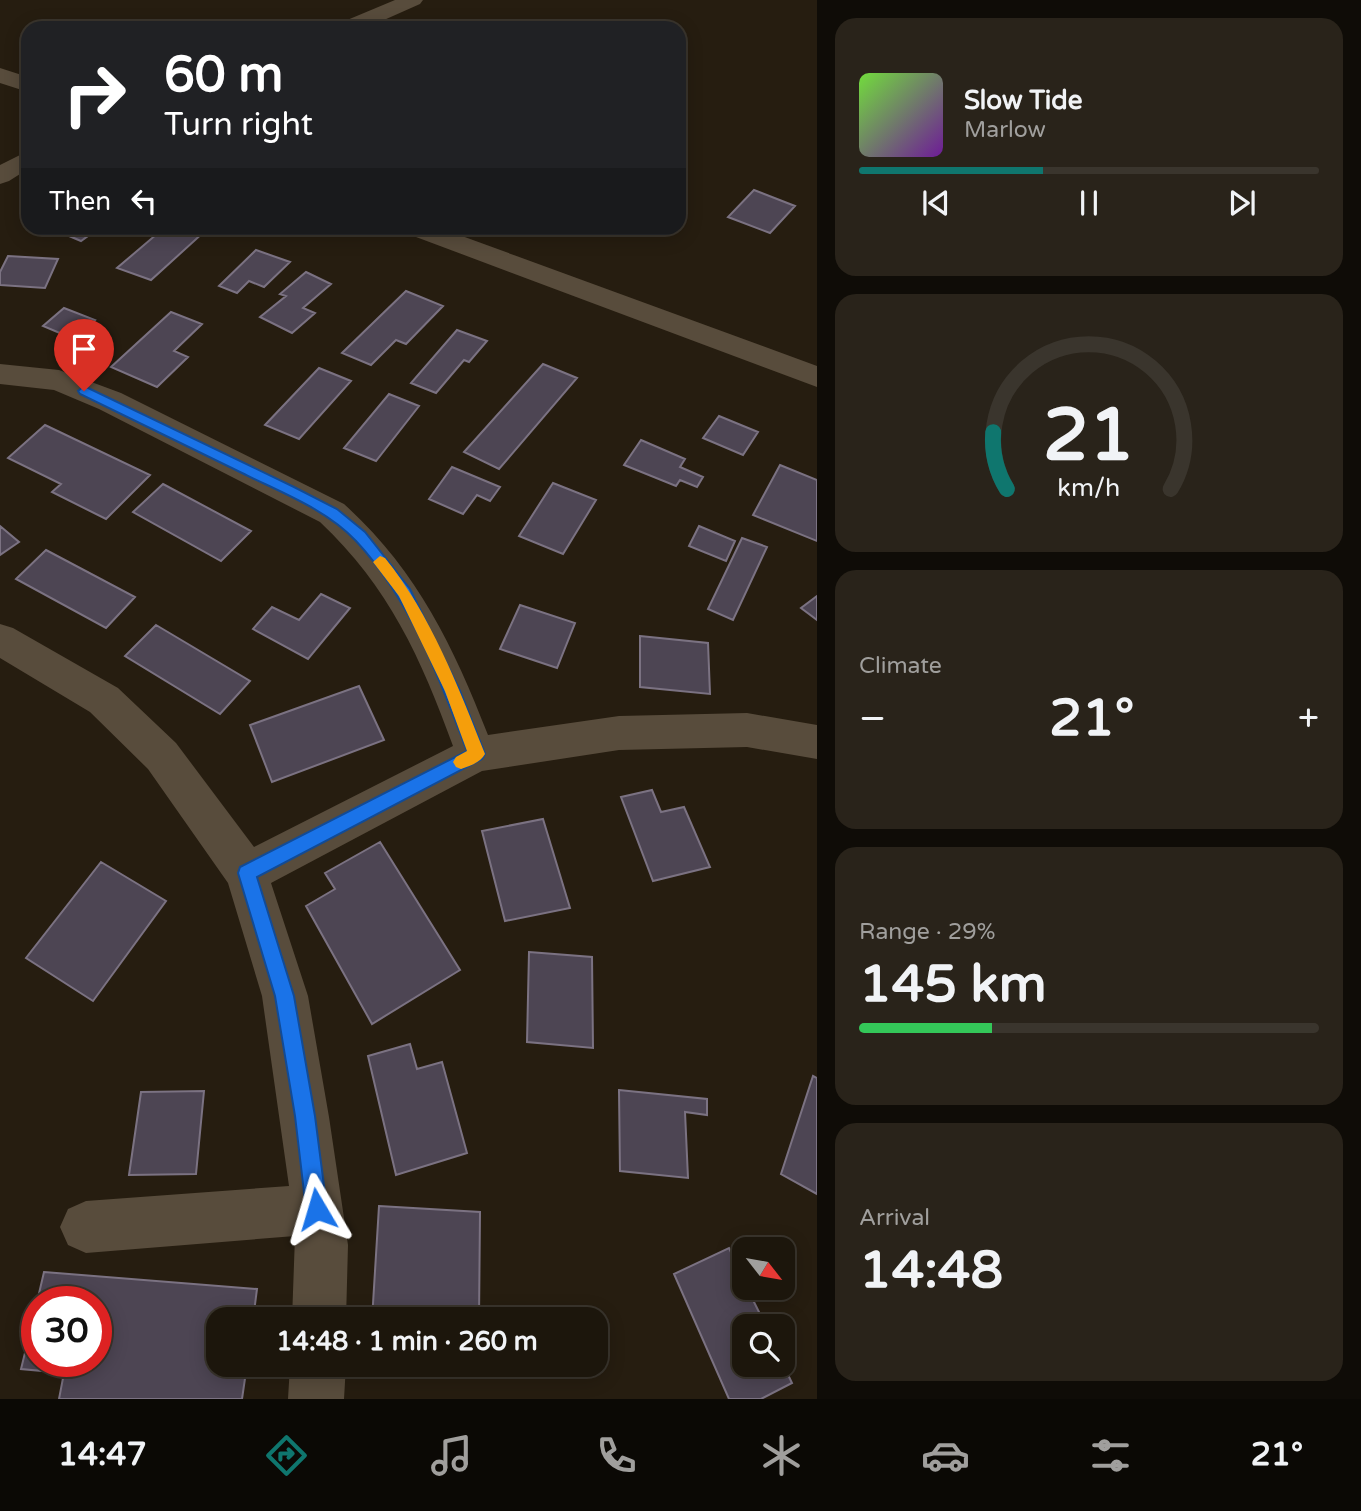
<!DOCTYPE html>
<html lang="en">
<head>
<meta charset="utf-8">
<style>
  body { margin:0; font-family:"Varela Round",sans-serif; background:#29231a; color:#f1f3f6; height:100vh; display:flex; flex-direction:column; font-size:26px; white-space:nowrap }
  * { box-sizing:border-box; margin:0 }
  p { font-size:23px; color:#a09f9d }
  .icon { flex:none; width:38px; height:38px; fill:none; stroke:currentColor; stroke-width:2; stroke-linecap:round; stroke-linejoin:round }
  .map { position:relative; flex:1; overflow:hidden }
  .side { display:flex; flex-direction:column; gap:18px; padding:18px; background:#0f0c07; width:544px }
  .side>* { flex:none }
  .banner { position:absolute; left:21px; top:21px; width:665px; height:214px; border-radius:21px; box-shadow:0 4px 18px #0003,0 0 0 2px #3a352d; background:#202124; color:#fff; overflow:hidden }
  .needle { width:46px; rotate:121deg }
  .tools { position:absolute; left:732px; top:1237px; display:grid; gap:14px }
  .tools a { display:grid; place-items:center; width:63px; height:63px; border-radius:14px; background:#1c160c; box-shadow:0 4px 18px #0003,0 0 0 2px #3a352d; font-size:35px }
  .speed { position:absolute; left:21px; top:1286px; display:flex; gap:14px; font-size:35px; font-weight:700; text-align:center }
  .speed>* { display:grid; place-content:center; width:91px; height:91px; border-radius:50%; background:#1c160c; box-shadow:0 4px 18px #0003,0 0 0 2px #3a352d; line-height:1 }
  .speed .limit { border:10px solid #d22; background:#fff; color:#111 }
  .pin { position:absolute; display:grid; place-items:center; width:60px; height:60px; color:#fff; margin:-72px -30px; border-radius:50% 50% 50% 0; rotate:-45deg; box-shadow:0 0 7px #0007 }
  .pin .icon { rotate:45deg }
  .me { position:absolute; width:77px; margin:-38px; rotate:353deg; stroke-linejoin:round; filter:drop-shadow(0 0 5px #0008) }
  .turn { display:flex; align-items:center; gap:24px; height:147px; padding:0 28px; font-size:32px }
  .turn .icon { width:91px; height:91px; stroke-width:2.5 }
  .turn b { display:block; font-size:49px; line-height:60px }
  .then { display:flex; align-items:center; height:66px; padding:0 28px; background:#0003; gap:14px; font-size:26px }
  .big { font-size:52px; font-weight:700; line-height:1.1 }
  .side .widget { flex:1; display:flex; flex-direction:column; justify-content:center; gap:10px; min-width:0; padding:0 24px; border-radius:21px; background:#29231a }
  .side .dial { align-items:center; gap:0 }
  .dial svg { height:182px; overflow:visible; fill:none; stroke:#3a352d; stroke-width:7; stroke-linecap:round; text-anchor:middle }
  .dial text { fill:#f1f3f6; stroke:none }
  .song { display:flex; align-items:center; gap:21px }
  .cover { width:84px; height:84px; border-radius:10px; background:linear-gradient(135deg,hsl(100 70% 55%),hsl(280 70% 35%)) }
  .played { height:7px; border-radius:4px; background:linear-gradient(90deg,#0f766e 40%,#3a352d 40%) }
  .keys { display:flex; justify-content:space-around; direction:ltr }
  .heat { display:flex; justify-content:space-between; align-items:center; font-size:38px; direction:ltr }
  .charge { height:10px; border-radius:5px; background:linear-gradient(90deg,#34c759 29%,#3a352d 0) }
  .trip { position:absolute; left:206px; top:1307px; width:402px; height:70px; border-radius:21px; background:#1c160c; box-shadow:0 4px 18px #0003,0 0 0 2px #3a352d; font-weight:700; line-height:70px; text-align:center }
  .menu { display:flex; height:112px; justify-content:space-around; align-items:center; background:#0b0905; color:#a09f9d }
  .menu .icon { width:49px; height:49px }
  .menu .on { color:#0f766e }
  .menu b { font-size:32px; color:#f1f3f6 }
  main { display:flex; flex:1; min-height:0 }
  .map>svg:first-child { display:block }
  .building { fill:#4d4553; stroke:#7b7282; stroke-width:2 }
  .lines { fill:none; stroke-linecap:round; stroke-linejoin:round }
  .minor { fill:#584c3c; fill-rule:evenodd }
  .route { fill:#1a73e8; stroke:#114b97; stroke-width:2 }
  .slow { fill:#f59e0b }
</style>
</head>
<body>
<main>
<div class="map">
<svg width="817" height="1399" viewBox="0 0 817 1399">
  <rect width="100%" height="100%" fill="#261d10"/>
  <path class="building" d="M754,190L795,206L770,233L728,217Z
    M50,228H99L81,241Z
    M164,228H192L204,232L151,280L117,268Z
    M256,250L290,262L264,287L249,281L237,293L219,286Z
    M8,256L58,259L45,288L0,285V272Z
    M306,272L331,284L303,308L315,313L292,333L260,317L286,296L280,294Z
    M406,291L443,306L406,344L396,340L371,365L342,353Z
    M64,308L95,320L74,339L43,326Z
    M171,312L202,324L174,351L188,357L157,387L111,367Z
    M457,330L487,341L469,362L464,360L436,393L411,383Z
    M543,364L577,378L499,469L464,452Z
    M319,368L351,381L299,439L265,425Z
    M389,394L419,406L376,461L344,448Z
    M719,416L758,432L743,455L703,438Z
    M45,425L150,475L106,519L52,492L61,484L8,458Z
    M641,440L685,459L680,467L703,477L697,487L680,480L676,486L624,465Z
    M780,465L817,480V541L753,515Z
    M452,467L500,487L490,501L477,495L463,514L429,499Z
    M553,483L596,500L563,554L519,536Z
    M163,484L251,531L221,561L133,512Z
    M0,526L19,542L0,555Z
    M699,526L735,541L726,561L689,546Z
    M742,538L767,547L733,620L708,609Z
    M46,550L135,597L106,628L16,579Z
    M321,594L350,608L308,659L253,629L272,607L299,620Z
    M817,596V620L801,608Z
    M520,605L575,623L557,668L500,649Z
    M156,625L250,681L220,714L125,656Z
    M640,636L708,643L710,694L640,687Z
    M359,686L384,740L272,782L250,725Z
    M652,790L661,812L684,807L710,867L653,881L621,797Z
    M543,819L570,908L505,921L482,831Z
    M380,842L460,970L372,1024L306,906L335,889L325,873Z
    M101,862L166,901L93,1001L26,958Z
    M529,952L592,957L593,1048L527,1042Z
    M410,1044L417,1069L442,1062L467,1153L396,1175L368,1056Z
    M813,1076L817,1078V1194L781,1174Z
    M619,1090L707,1099V1115L685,1112L688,1178L620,1171Z
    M204,1091L196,1174L129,1175L141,1092Z
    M379,1206L480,1212L479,1320H372Z
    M729,1248L744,1280V1288H747L766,1326H744V1365H782V1362L792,1383L761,1399H729L674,1274Z
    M44,1272L257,1289L253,1320H219V1365H247L242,1399H59L64,1373L21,1369L37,1304V1362H96V1302H37Z
    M412,1365H478V1369Z"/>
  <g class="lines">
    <path class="minor" d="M395,0H423L420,4L366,28H337L340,23Z
      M0,68L28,77V92L0,83Z
      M28,151V169L9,181L0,184V165Z
      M404,228H440L817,366V387L408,234Z
      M0,364L59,370L121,393L344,504C416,569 453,645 488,735L619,716L747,713L817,725V759L747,747L619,750L482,771L271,883L308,996L329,1117L348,1245L346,1320H292L295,1236L86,1253L68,1245L60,1227L68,1209L86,1201L289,1186L262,996L228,883L148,769L90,712L0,658V624L13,628L118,688L176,743L254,847L453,746C421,658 389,587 320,522L99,409L54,390L0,384Z
      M290,1365H346L344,1399H288Z"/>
  </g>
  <path class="route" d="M84,386L294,487L337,509L365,532L410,589L460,691L485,754L482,759L257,877L294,996L315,1116L327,1209L324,1216L317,1219L309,1216L306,1209L295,1116L275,996L238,873L240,867L467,751C439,677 410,599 356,541C326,509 280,492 242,473C188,447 134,420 80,394L78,391Z"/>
  <path class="slow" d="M380,556L385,558C431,615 458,686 485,754C481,762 470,766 461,769L456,767L453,762L456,757L467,751L445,691L399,596L373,562Z"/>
</svg>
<div class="tools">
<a><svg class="needle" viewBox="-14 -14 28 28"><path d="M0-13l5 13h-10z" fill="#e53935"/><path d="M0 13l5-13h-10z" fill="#a09f9d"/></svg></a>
<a><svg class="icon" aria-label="search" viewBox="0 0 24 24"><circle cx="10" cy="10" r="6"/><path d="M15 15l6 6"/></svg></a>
</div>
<div class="speed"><div class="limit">30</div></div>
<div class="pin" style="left:84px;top:391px;background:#d93025"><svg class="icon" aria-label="arrive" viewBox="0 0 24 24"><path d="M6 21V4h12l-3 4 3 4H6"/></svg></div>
<svg class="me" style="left:317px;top:1209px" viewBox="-20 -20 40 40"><path d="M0-17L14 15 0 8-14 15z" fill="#1a73e8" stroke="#fff" stroke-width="4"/></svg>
<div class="trip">14:48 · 1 min · 260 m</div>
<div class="banner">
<div class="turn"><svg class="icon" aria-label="right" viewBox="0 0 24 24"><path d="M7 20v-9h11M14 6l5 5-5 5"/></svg><div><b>60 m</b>Turn right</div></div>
<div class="then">Then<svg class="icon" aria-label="left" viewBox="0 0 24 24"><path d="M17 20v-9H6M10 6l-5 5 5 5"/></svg></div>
</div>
</div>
<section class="side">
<div class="widget">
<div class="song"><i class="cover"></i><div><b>Slow Tide</b><p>Marlow</p></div></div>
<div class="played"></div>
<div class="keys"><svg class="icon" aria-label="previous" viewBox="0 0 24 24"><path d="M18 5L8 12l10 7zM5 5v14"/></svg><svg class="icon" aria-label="pause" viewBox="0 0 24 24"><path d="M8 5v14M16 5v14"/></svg><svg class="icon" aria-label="next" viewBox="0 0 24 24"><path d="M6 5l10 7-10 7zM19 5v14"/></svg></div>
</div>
<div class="widget dial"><svg viewBox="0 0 100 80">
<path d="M14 69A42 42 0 1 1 86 69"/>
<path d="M14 69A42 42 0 0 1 8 44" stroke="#0f766e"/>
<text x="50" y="56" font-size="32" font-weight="700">21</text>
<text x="50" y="72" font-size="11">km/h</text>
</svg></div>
<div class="widget"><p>Climate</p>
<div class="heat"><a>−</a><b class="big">21°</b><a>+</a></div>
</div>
<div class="widget"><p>Range · 29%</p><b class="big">145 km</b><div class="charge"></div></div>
<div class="widget"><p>Arrival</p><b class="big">14:48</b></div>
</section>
</main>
<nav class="menu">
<b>14:47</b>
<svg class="icon on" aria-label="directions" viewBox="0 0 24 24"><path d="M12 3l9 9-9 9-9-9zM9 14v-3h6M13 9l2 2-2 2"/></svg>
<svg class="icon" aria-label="music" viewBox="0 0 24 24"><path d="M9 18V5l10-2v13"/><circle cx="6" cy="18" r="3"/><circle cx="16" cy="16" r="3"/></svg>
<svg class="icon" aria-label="phone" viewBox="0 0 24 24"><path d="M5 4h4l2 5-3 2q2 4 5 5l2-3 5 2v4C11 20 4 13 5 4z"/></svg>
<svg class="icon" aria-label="climate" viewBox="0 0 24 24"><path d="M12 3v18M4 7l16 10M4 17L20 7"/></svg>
<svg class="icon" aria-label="car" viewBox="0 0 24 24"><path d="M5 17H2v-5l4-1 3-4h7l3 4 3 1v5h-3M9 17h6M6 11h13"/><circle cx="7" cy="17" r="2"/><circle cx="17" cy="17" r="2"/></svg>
<svg class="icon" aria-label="filters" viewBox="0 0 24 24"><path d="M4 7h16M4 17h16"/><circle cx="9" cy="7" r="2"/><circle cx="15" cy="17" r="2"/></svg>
<b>21°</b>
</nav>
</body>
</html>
